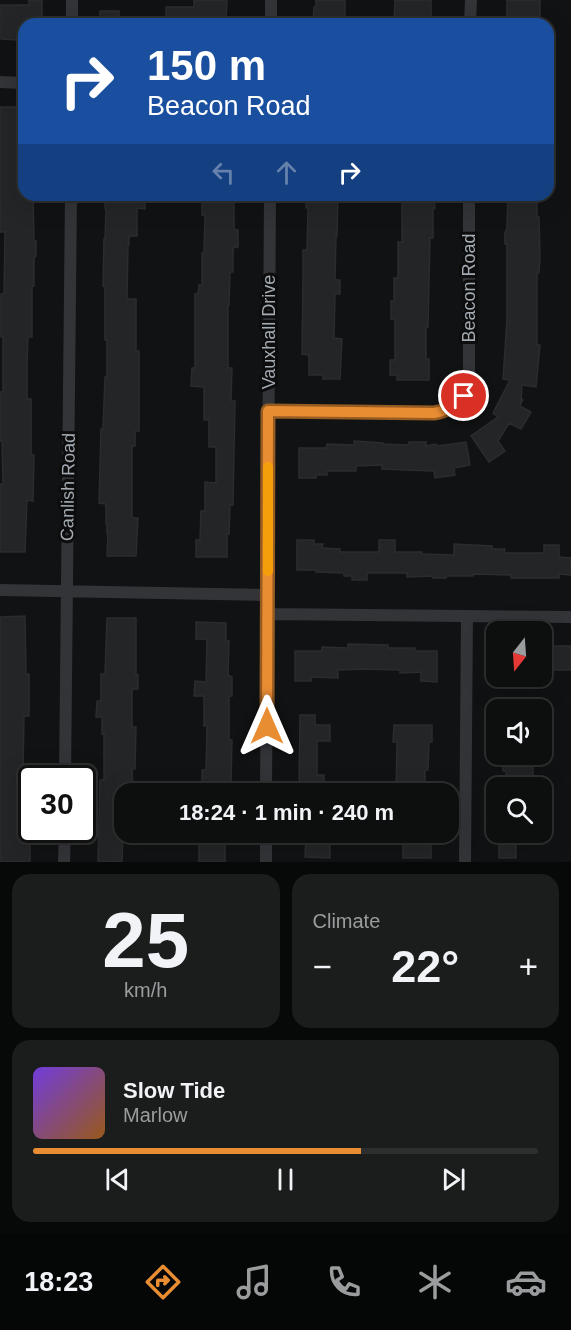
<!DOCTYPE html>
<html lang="en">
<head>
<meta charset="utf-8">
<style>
  body { margin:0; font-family:Helvetica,sans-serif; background:#1b1c1c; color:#f1f3f6; height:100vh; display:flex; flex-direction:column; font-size:22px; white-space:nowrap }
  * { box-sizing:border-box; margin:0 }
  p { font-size:20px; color:#9a9c9e }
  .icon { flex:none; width:33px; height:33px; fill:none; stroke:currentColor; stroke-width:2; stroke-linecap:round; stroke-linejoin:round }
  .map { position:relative; height:862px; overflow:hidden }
  .sheet { display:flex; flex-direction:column; gap:12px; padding:12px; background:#070808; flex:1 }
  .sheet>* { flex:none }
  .banner { position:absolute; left:18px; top:18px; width:536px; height:183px; border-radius:18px; box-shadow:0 6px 24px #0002,0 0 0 2px #2d2e2e; background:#1a4fa0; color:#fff; overflow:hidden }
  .needle { width:39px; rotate:197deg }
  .controls { position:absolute; left:486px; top:621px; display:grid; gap:12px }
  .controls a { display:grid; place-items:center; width:66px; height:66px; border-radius:12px; background:#0d0e0e; box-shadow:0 6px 24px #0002,0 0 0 2px #2d2e2e; font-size:30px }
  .speed { position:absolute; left:18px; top:765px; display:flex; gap:12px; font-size:30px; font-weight:700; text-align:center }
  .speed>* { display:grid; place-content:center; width:78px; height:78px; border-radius:50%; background:#0d0e0e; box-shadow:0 6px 24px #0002,0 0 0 2px #2d2e2e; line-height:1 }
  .speed .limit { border:3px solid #111; border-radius:9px; background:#fff; color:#111 }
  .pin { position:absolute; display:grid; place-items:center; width:51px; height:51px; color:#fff; margin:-26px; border:3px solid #fff; border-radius:50%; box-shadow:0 2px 6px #0007 }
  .me { position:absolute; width:66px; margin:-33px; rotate:0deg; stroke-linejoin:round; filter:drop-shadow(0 0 4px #0008) }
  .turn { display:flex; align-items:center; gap:21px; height:126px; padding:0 30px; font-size:27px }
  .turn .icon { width:78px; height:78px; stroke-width:2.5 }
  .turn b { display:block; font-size:42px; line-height:51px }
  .lanes { display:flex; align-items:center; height:57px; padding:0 30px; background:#0003; justify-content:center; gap:30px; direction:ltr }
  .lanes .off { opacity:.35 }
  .big { font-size:45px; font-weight:800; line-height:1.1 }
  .sheet .card { flex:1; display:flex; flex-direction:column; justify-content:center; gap:9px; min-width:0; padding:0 21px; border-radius:18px; background:#1b1c1c }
  .sheet .dial { align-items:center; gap:0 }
  .dial b { font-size:78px; line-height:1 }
  .song { display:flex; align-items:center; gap:18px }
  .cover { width:72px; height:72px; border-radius:9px; background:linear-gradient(135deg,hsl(260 70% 55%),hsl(30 70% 35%)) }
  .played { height:6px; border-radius:3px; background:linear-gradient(90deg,#e98d33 65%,#2d2e2e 65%) }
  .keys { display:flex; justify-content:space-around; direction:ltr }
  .heat { display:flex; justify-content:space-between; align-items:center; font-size:33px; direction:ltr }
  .sheet .tiles { flex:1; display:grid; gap:12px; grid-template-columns:1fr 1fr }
  .card:last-child { grid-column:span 2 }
  .trip { position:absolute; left:114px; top:783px; width:345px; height:60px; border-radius:18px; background:#0d0e0e; box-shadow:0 6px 24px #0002,0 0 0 2px #2d2e2e; font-weight:800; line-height:60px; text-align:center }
  .menu { display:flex; height:96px; justify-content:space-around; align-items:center; background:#050606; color:#9a9c9e }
  .menu .icon { width:42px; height:42px }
  .menu .active { color:#e98d33 }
  .menu b { font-size:27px; color:#f1f3f6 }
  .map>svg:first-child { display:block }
  .building { fill:#242527; stroke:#2c2c2f; stroke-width:1.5 }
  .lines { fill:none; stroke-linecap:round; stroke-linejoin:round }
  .minor { stroke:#333438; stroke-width:12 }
  .route-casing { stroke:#975c21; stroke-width:15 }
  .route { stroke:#e98d33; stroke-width:10 }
  .slow { stroke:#f59e0b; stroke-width:10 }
  .labels { text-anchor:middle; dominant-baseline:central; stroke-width:6; stroke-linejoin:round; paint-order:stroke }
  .street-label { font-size:18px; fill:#a3abb3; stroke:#0d0d0e }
</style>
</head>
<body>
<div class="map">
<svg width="571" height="862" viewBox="0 0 571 862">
  <rect width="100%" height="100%" fill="#111213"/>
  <path class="building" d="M29,0H42V24H24V36H19V40L1,39V5H29Z
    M194,0H227L226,18H207V24H166V7H194Z
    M316,0H345V24H313L314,7H316Z
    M395,0H431V24H400V22H394Z
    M507,0H540V24H507Z
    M100,11H119V24H100Z
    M0,107H24V195H33L34,241H36V256L34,258V286H32V337H28L27,364V399H31V455H34L33,501L27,500L25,552H0V484H3L2,441H0V392H3V337H1V294H4L5,232H0Z
    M105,195L145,196V209L137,208V236H129V245H128L127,299H136V351H139V431H135V446H132V518H138L136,556H107L108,534H107V524H106V504L99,503L101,429H103L105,377H107V340H105V287L103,286L104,239H105L106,210L105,208Z
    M202,195H234V229L238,230V247L233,248V272H230L229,305H228V368H232L231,401H235L233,505H230L229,534H227V557H196V540H200L201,511H205V482L216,483V447H209V420H204V387L191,386L192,368H195V294H198L199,285H202V253H204L205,215H202Z
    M306,195H338L337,236H336L335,280H340V294H335L334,338L342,339L340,379H323V375H309V355L302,354L303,279V250H307L308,208H306Z
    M402,195H434L435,208H433V238H430L428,327H426V359H429V380H397V375H390V360H395V319H391V301H394V278H398V242H402Z
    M508,195H537V217H539L540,255L539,273H537V345H540L536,387L522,385L521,401L523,399L520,406L531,412L521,429L509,423L498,441L505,451L489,462L471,436L498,417L493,413L510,380L503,379L507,319V244H505V232H506L507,225Z
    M354,441L383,443V444L409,445V442H426V446L436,444L437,446L466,442L470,465L454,468L455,475L435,478L434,471L382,469V465L356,466V471H327V475H316V478H299V448H326L327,444L354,445Z
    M297,540H314V544H323L322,548L340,549V552H379V540H395V552H422V554L454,555V544L492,546V549H505L504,553H544V545H559V557L571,558V575L559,574V578H511V575L473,574V576H446V578H433L431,576L407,577V573H367V580H352V576H344V573L316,572V570H297Z
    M25,616L26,674H29V716H24L23,771H25V778H28V830H30V862H0V617Z
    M107,618H136V675H138V689H133L132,690V727H136L135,769H132L133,794H124L122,862H98L100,780H104V733L102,734V717H96L97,701H101V674H105Z
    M196,622L226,623V641H229L228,675L232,677V696H229V740H232L231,786H202V770H206L207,726H204V696H194L195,681L206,682L207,639H196Z
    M348,644L388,645V648H415V651H437V682L421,681V672L400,673V670L363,669L338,670V678L311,677V681H295V651H322V647L348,648Z
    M548,646H571V670H548Z
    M300,715H315V725H330V741H317V775H324V794H299Z
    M394,725H432V742H429L428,770H425V794H396L397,742H393Z
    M503,755H533V788H506V771H503Z
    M196,832H225V862H199V844H196Z
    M306,833H321V842H330V858L305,857Z
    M431,839V858H403V842H409V840Z
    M499,840H516V858H499Z"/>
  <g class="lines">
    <path class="minor" d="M72,0V24
      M271,0V24
      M470,24L471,0
      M0,82L24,83
      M268,411L434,413C456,409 466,399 469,376V195
      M0,590L268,595
      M268,614L571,617
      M65,778L71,195
      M266,794L270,195
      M64,862L65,830
      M266,862V832
      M465,862L467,616"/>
  </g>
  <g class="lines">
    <g class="route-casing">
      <path id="route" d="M267,726L268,411L434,413C447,411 454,406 464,396"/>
    </g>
    <use href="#route" class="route"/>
    <path class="slow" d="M268,571V467"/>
  </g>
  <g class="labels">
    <g class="street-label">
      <text transform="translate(469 288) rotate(-90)">Beacon Road</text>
      <text transform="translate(269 332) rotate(-90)">Vauxhall Drive</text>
      <text transform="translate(68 487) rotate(-89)">Canlish Road</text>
    </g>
  </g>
</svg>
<div class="controls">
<a><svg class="needle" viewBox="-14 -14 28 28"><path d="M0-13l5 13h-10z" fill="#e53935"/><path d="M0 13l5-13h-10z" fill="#9a9c9e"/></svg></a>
<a><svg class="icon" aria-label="sound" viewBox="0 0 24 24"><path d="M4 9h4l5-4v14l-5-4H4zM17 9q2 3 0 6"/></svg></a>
<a><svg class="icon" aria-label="search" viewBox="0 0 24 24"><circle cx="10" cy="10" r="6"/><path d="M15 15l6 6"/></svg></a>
</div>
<div class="speed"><div class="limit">30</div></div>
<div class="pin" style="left:464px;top:396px;background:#d93025"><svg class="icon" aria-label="arrive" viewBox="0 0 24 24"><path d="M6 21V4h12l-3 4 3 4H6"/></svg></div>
<svg class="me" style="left:267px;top:726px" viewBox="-20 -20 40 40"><path d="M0-17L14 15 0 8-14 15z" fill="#e98d33" stroke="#fff" stroke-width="4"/></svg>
<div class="trip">18:24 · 1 min · 240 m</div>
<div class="banner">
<div class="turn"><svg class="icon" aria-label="right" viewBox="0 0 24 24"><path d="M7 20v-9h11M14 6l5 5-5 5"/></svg><div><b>150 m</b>Beacon Road</div></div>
<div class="lanes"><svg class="icon off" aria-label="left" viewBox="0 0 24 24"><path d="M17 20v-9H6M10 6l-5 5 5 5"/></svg><svg class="icon off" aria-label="ahead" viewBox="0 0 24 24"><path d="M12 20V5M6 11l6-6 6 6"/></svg><svg class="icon" aria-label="right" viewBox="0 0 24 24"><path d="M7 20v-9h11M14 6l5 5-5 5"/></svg></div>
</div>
</div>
<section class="sheet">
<div class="tiles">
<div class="card dial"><b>25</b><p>km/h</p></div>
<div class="card"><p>Climate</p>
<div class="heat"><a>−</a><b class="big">22°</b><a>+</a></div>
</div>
<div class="card">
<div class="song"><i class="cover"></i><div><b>Slow Tide</b><p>Marlow</p></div></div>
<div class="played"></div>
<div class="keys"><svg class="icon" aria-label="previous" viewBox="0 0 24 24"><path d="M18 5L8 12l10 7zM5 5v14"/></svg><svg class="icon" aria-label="pause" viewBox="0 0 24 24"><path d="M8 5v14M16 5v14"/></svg><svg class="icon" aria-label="next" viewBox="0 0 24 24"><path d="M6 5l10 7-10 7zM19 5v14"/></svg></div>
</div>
</div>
</section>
<nav class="menu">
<b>18:23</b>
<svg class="icon active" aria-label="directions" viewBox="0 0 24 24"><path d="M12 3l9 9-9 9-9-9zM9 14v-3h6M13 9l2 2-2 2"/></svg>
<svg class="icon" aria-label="music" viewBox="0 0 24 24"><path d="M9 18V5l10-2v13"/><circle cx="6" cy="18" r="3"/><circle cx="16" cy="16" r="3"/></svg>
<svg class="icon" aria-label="phone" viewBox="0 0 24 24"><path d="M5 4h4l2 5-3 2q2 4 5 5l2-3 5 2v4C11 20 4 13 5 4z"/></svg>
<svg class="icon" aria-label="climate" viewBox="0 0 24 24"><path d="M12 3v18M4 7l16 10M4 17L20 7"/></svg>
<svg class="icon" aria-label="car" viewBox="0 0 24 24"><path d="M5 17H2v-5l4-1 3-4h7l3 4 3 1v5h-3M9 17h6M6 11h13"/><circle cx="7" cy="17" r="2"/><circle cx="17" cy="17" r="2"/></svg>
</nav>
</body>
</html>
